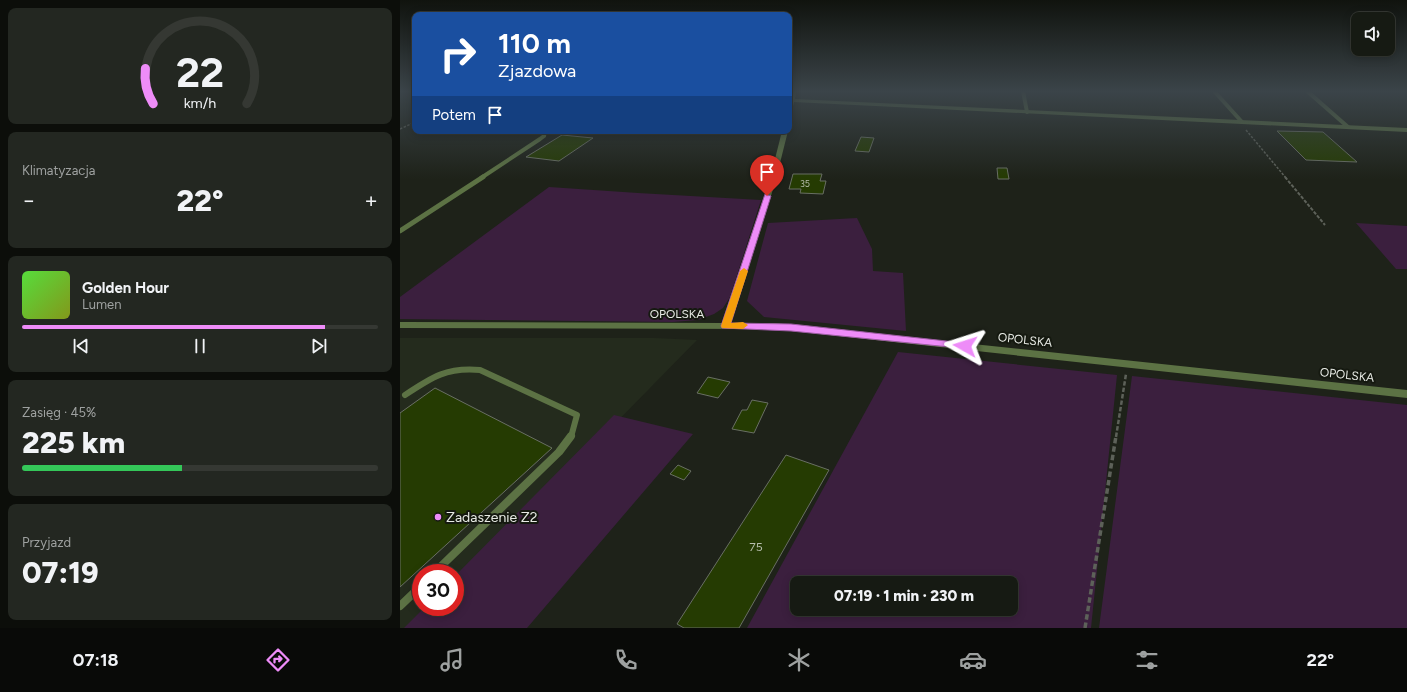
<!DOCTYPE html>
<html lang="pl">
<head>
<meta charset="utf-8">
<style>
  body { margin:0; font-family:Figtree,sans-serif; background:#232721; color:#f1f3f6; height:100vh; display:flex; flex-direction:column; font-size:15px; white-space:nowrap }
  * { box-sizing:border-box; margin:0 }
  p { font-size:13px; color:#9ea1a0 }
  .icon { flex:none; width:22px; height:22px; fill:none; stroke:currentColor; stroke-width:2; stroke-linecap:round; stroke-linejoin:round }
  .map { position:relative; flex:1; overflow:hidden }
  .side { display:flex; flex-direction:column; gap:8px; padding:8px; background:#0c0e0a; width:400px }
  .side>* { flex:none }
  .top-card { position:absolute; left:12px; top:12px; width:380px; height:122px; border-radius:8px; box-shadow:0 2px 10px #0003,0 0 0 1px #353833; background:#1a4fa0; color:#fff; overflow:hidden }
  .tools { position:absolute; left:951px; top:12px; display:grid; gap:8px }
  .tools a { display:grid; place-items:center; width:44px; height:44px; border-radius:8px; background:#161a13; box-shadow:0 2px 10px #0003,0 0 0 1px #353833; font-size:20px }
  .speed { position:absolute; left:12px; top:564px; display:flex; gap:8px; font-size:20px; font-weight:700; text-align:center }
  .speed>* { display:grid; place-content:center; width:52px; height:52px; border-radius:50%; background:#161a13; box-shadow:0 2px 10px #0003,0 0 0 1px #353833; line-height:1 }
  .speed .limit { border:6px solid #d22; background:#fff; color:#111 }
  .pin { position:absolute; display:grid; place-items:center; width:34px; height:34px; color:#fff; margin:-41px -17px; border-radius:50% 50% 50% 0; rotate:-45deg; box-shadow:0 0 4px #0007 }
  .pin .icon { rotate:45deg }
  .me { position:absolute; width:44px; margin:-22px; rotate:276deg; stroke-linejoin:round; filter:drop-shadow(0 0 3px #0008) }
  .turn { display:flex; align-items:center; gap:14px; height:84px; padding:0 20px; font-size:18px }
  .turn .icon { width:52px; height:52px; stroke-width:2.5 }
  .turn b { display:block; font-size:28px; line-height:34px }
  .then { display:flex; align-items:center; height:38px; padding:0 20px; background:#0003; gap:8px; font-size:15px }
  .big { font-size:30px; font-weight:800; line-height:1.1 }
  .side .tile { flex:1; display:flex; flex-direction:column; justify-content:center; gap:6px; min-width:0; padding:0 14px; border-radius:8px; background:#232721 }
  .side .dial { align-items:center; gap:0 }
  .dial svg { height:104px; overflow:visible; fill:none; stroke:#353833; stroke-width:7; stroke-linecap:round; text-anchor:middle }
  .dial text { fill:#f1f3f6; stroke:none }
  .song { display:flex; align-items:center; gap:12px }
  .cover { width:48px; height:48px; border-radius:6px; background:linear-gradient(135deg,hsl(110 70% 55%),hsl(70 70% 35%)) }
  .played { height:4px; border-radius:2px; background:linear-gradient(90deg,#ee8cf8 85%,#353833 85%) }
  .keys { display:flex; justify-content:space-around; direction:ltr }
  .heat { display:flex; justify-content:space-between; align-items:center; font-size:22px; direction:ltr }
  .charge { height:6px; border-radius:3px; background:linear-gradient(90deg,#34c759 45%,#353833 0) }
  .trip { position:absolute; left:390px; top:576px; width:228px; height:40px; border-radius:8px; background:#161a13; box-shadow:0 2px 10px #0003,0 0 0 1px #353833; font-weight:800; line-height:40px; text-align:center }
  .dock { display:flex; height:64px; justify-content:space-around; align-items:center; background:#090a08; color:#9ea1a0 }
  .dock .icon { width:28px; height:28px }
  .dock .on { color:#ee8cf8 }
  .dock b { font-size:18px; color:#f1f3f6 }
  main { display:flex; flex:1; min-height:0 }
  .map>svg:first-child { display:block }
  .built { fill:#242b1d }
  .green { fill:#3b1f3e; fill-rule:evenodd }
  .building { fill:#253b02; stroke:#696f64 }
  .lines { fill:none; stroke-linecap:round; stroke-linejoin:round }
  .path-far3 { stroke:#5d6159; stroke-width:1.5; stroke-dasharray:2.5 1.5; stroke-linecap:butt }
  .path-far2 { stroke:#5d6159; stroke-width:2; stroke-dasharray:3.5 1.5; stroke-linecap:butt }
  .path-far1 { stroke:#5d6159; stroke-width:2.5; stroke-dasharray:4.5 2; stroke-linecap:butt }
  .path { stroke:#5d6159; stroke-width:3.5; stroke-dasharray:5.5 3; stroke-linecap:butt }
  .service-far3 { stroke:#5c7244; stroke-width:4 }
  .service-far2 { stroke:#5c7244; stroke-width:5 }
  .service-far1 { stroke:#5c7244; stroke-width:6 }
  .service { stroke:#5c7244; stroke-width:8 }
  .minor { fill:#5c7244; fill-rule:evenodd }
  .route { fill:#ee8cf8; stroke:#9b5ba1 }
  .slow { fill:#f59e0b }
  .poi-dot { fill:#ee8cf8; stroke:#151910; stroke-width:1.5 }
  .labels { text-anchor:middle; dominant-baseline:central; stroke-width:4; stroke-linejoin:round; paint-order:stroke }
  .far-number-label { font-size:9px; fill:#b6beac }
  .street-label { font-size:12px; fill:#e7eae4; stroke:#151910 }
  .near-number-label { font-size:12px; fill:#b6beac }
  .near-poi-label { font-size:14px; fill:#e7eae4; stroke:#151910; text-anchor:start }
</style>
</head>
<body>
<main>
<section class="side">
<div class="tile dial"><svg viewBox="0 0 100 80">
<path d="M14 69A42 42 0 1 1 86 69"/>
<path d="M14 69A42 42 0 0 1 8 42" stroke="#ee8cf8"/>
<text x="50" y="56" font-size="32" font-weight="700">22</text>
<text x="50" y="72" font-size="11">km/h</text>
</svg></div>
<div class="tile"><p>Klimatyzacja</p>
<div class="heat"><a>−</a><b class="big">22°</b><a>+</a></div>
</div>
<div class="tile">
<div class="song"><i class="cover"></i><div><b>Golden Hour</b><p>Lumen</p></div></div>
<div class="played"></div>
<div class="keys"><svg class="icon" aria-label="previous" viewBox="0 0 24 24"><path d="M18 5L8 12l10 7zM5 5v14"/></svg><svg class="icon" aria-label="pause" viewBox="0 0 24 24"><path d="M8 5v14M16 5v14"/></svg><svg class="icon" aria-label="next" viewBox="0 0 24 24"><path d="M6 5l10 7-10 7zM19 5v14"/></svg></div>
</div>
<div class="tile"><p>Zasięg · 45%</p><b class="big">225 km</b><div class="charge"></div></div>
<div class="tile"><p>Przyjazd</p><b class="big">07:19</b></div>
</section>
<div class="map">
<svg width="1007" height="628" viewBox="0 0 1007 628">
  <rect width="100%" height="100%" fill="#1e2219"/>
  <path class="built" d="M0,338H254L297,340L55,587V573H21V607H35L15,628H0Z"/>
  <path class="green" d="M149,187L238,193L361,200L330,297L323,308L314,314L298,320L273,322L0,319V297Z
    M457,218L472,249L473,271L503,273L506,331L364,317L347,301L368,223Z
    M956,223L1007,226V269H996Z
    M498,352L717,375L691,628H347ZM397,583H611V609H397Z
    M732,376L1007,405V628H699Z
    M214,415L293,434L127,628H4L25,607H55V576Z"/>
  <path class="building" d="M877,131L923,132L957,162L906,160Z
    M162,135L193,138L159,161L126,157Z
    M461,137L474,138L469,152L455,151Z
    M597,168H607L609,179H598Z
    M393,174H422L420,181H426L423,194L400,193L401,189H389Z
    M308,377L330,382L318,398L297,393Z
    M35,388L152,448L0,587V413Z
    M352,400L368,403L354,433L332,429L342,410H347Z
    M386,455L429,470L339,628H284L277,624Z
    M278,465L291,471L284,480L270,474Z"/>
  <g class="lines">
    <path class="path-far3" d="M0,129L15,122
      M846,130L886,178"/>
    <path class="path-far2" d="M885,177L925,225"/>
    <path class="path-far1" d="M716,437L726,374"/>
    <path class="path" d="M685,628L716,436"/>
    <path class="service-far3" d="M623,91L627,112
      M814,91L842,122
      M907,91L948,127
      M81,178L140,139L144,136L145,131"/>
    <path class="service-far2" d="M0,231L83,177"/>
    <path class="service-far1" d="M5,395C32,377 47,367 80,370L177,415L171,437"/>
    <path class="service" d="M34,573L159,452L171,436
      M0,606L21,586"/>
    <path class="minor" d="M392,91H396L395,99L1007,128V132L394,102L391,114L389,115V99Z
      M382,131H388L375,183L331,323H374L1007,390V398L374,329L0,328V322L323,323L369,183Z"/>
  </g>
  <linearGradient id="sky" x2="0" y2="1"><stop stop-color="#10130e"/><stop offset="0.51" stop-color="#3b4449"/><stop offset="1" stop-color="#3b4449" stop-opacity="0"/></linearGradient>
  <rect width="1007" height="179" fill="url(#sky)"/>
  <path class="route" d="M365,194L371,196L331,323L391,324L565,343L570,346L569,349L391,331L322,328L321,326Z"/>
  <path class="slow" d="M344,268L348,271L331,323L343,322L348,325L343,329L322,328L321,326L340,271Z"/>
  <circle class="poi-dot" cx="38" cy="517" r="4"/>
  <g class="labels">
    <g class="far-number-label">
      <text x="405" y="183">35</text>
    </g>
    <g class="street-label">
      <text x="277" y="314">OPOLSKA</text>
      <text transform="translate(625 340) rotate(6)">OPOLSKA</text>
      <text transform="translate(947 375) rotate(6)">OPOLSKA</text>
    </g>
    <g class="near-number-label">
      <text x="356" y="547">75</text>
    </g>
    <g class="near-poi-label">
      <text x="46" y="517">Zadaszenie Z2</text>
    </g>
  </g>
</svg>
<div class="tools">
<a><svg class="icon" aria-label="sound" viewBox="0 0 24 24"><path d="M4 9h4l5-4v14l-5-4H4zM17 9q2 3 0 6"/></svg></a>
</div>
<div class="speed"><div class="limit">30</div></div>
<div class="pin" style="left:367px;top:196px;background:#d93025"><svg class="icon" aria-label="arrive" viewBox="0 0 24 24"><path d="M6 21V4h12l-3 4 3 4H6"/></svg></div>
<svg class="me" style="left:565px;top:346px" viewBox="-20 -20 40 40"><path d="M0-17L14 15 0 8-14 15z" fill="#ee8cf8" stroke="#fff" stroke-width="4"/></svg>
<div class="trip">07:19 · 1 min · 230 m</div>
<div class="top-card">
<div class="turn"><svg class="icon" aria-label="right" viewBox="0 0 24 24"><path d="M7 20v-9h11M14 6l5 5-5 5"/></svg><div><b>110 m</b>Zjazdowa</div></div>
<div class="then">Potem<svg class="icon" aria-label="arrive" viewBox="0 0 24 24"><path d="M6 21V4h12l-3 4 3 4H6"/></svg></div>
</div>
</div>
</main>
<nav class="dock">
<b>07:18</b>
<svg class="icon on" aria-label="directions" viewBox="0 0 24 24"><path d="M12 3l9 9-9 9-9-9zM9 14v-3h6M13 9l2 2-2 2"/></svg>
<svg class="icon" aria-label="music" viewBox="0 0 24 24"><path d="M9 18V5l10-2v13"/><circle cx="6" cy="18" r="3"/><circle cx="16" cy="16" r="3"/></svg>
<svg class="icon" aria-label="phone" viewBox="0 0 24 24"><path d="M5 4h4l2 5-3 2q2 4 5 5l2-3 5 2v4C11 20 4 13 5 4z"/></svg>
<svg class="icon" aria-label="climate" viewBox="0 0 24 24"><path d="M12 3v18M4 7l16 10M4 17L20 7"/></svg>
<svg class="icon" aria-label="car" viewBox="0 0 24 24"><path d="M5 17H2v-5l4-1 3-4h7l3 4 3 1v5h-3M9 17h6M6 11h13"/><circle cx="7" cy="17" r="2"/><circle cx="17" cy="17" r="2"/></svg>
<svg class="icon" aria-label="filters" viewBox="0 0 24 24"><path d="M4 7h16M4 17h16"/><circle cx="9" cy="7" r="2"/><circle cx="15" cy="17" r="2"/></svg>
<b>22°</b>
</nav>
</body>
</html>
